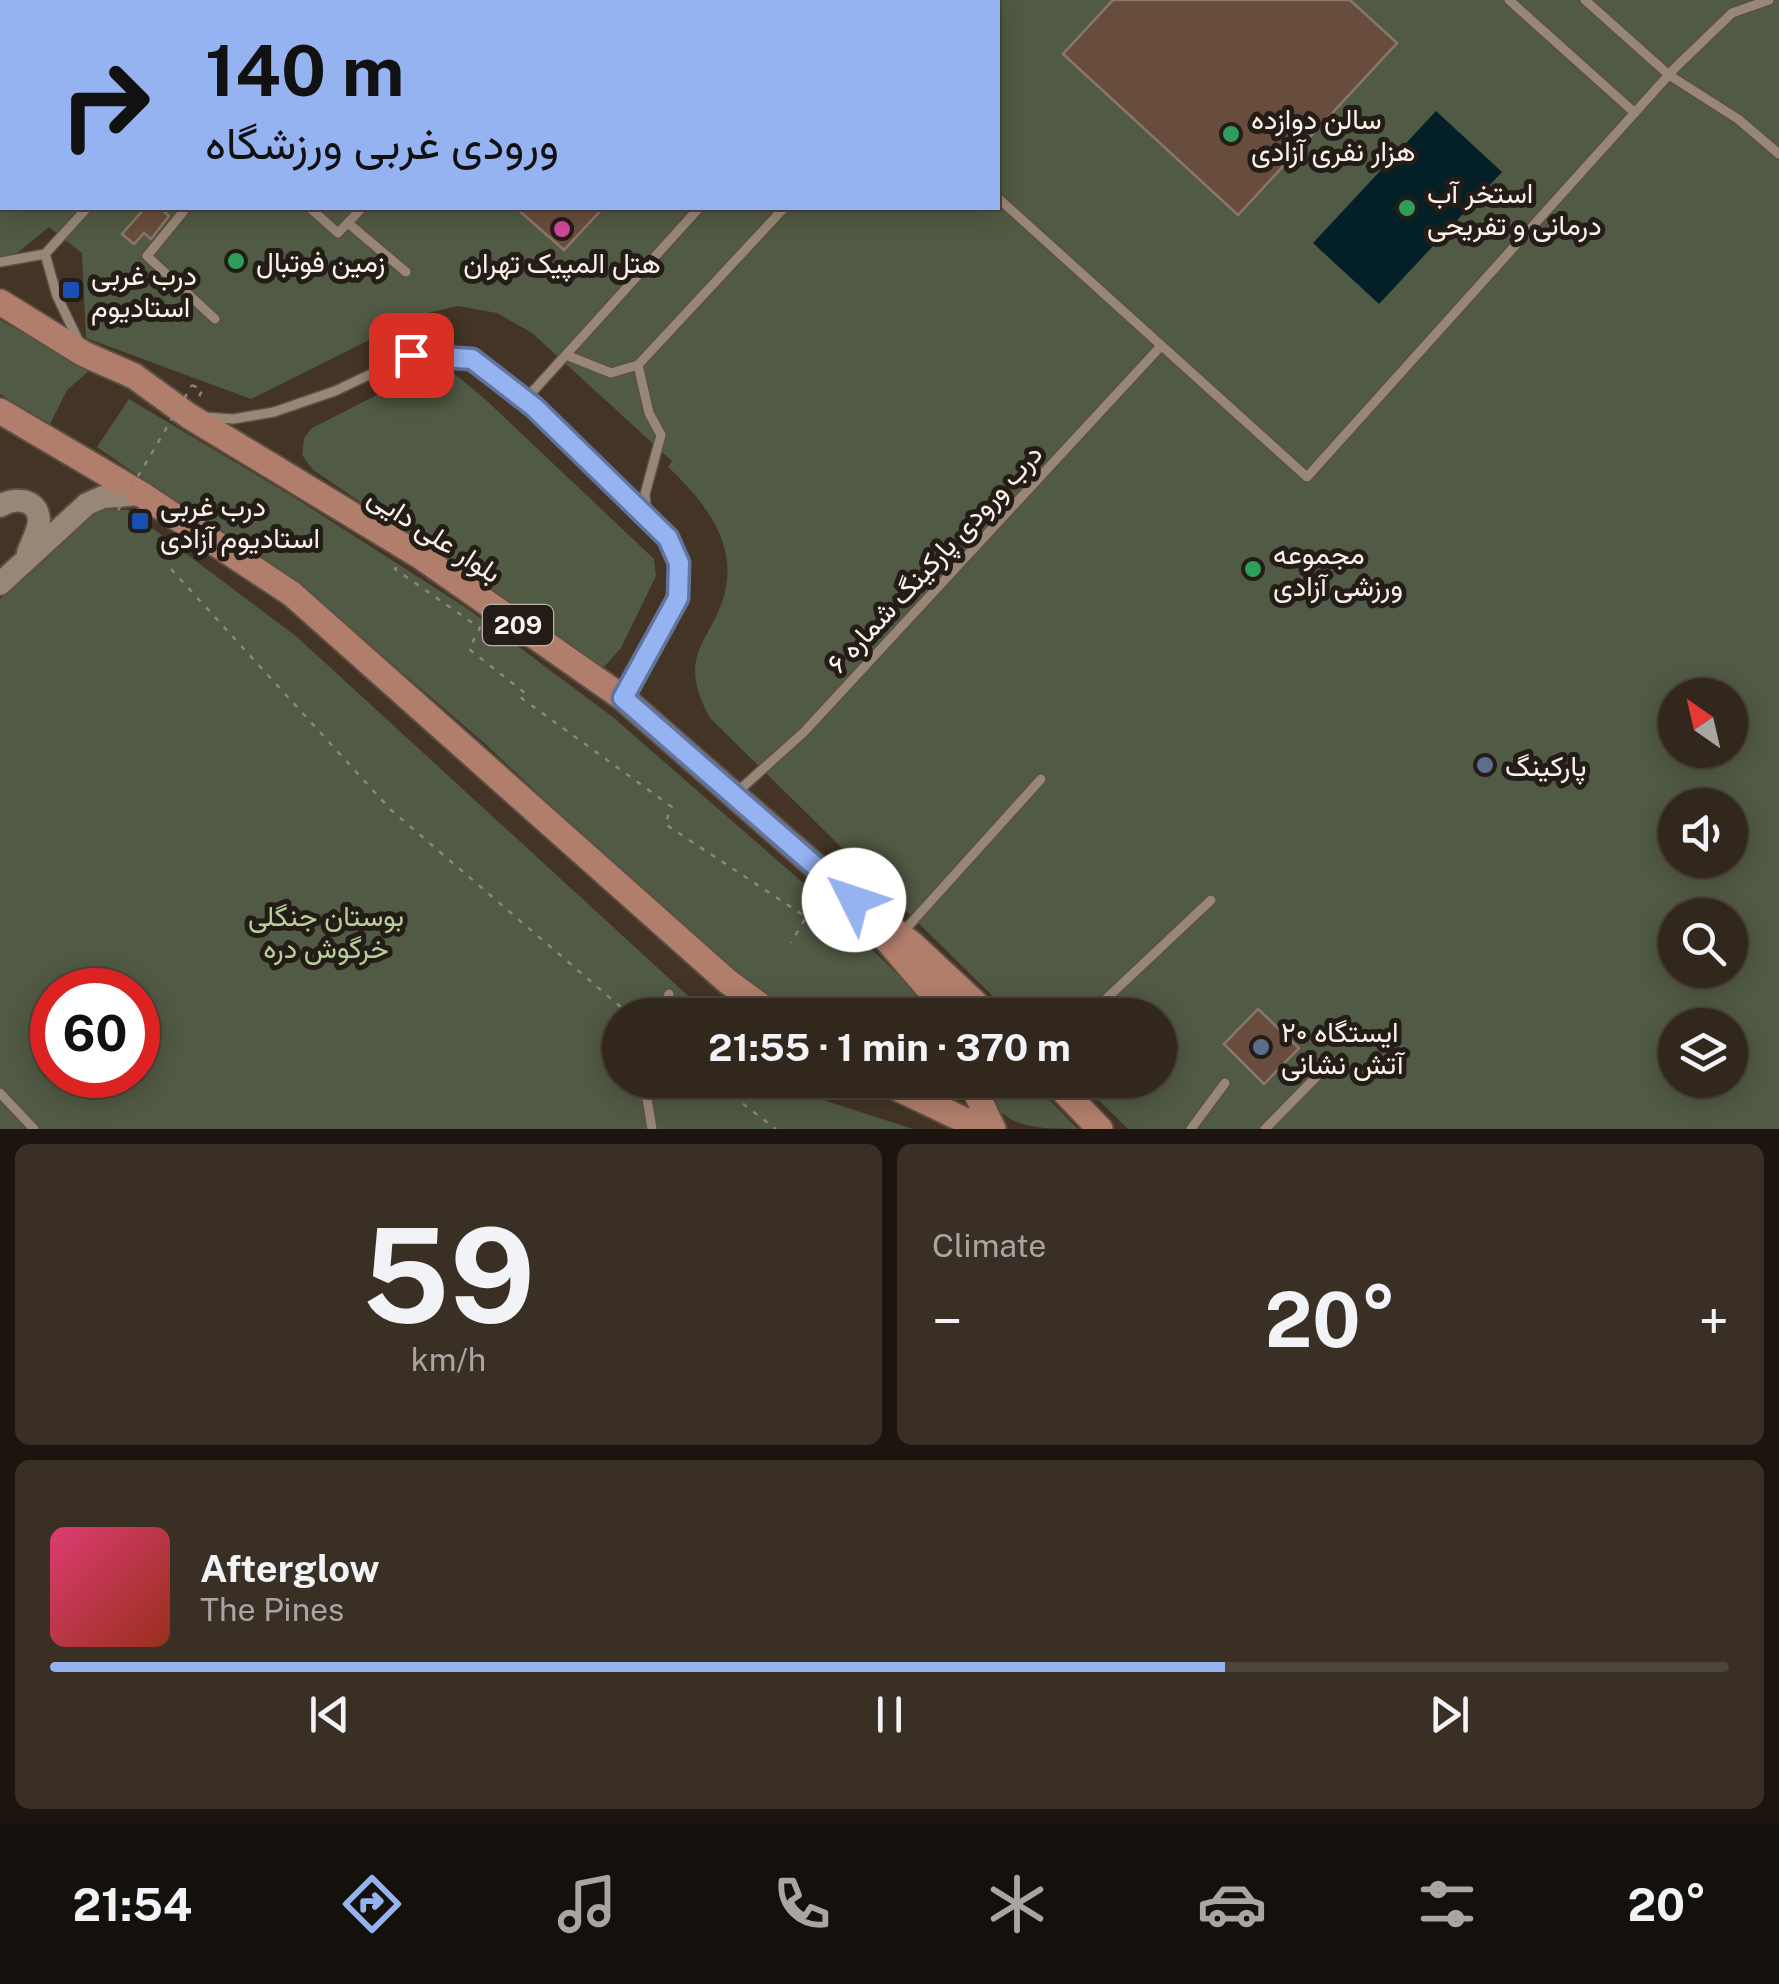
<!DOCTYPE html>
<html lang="en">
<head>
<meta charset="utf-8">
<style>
  body { margin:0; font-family:"Public Sans",Vazirmatn,sans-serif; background:#3a2f25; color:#f1f3f6; height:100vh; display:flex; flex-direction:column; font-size:38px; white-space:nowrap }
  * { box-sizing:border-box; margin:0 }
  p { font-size:32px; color:#a8a5a3 }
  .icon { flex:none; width:55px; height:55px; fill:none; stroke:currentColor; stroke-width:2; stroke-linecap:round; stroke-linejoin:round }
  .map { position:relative; height:1129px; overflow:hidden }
  .details { display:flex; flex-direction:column; gap:15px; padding:15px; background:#1c150f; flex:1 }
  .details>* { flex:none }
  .banner { position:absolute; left:0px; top:0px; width:1000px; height:210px; box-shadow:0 5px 25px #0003,0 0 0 2px #4d443b; background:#95b2f1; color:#111; overflow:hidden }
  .needle { width:65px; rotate:326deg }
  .fabs { position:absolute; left:1658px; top:678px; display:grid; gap:20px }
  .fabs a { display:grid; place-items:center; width:90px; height:90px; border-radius:50%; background:#32271c; box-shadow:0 5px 25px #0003,0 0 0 2px #4d443b; font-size:50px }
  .speed { position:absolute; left:30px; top:968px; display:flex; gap:20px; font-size:50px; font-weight:700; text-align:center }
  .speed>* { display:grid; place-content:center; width:130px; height:130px; border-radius:50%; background:#32271c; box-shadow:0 5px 25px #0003,0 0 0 2px #4d443b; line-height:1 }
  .speed .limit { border:15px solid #d22; background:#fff; color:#111 }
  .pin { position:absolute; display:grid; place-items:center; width:85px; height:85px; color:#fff; margin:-42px; border-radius:20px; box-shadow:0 5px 15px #0006 }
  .me { position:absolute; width:110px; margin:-55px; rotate:311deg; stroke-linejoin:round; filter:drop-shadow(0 0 8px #0008) }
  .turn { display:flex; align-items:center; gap:35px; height:210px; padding:0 40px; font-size:45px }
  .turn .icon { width:130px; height:130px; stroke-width:2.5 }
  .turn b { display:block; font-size:70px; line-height:85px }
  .big { font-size:75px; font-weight:700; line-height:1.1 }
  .details .card { flex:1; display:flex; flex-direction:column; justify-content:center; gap:15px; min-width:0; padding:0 35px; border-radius:15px; background:#3a2f25 }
  .details .dial { align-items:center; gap:0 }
  .dial b { font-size:130px; line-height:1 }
  .song { display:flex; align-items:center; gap:30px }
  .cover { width:120px; height:120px; border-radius:15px; background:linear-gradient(135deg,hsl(340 70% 55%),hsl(10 70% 35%)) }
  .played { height:10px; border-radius:5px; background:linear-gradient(90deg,#95b2f1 70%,#4d443b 70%) }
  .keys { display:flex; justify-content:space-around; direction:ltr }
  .heat { display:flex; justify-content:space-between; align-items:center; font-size:55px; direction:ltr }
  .details .tiles { flex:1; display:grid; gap:15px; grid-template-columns:1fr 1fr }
  .card:last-child { grid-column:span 2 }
  .trip { position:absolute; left:602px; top:998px; width:575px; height:100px; border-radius:50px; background:#32271c; box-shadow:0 5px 25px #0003,0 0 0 2px #4d443b; font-weight:700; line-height:100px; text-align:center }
  .dock { display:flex; height:160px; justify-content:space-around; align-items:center; background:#14100b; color:#a8a5a3 }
  .dock .icon { width:70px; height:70px }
  .dock .on { color:#95b2f1 }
  .dock b { font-size:45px; color:#f1f3f6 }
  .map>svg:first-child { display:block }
  .green { fill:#515a44; fill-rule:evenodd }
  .water { fill:#031f27 }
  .building { fill:#694d3c; stroke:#8b766a; stroke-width:2.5 }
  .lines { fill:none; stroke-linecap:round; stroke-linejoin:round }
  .lane-casing { stroke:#5c4f43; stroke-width:12 }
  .secondary-casing { stroke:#5c4f43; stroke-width:26 }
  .primary-casing { stroke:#5c4f43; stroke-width:29 }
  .path { stroke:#908477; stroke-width:2.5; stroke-dasharray:5 8; stroke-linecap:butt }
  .lane { stroke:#988776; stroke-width:9 }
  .secondary { stroke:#988776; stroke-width:22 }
  .primary { stroke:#b27e6c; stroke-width:25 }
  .path-bridge { stroke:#908477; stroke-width:2.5; stroke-dasharray:5 8; stroke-linecap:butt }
  .route-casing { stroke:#61749d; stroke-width:25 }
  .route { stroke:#95b2f1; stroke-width:18 }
  .leisure-dot { fill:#2e9e5b; stroke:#241d17; stroke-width:4 }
  .hotel-dot { fill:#d1479c; stroke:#241d17; stroke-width:4 }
  .transit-dot { fill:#1a4fb4; stroke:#241d17; stroke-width:4 }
  .service-dot { fill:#5c6f8a; stroke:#241d17; stroke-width:4 }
  .labels { text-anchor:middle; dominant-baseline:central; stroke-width:10; stroke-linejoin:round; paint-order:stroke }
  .shield { fill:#241d17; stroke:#bbb2aa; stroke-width:2.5 }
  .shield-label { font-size:25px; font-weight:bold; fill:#fcf2e9 }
  .poi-label { font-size:28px; fill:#fcf2e9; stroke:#241d17; text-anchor:start }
  .street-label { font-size:28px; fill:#fcf2e9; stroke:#241d17 }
  .park-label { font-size:28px; fill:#b9cf99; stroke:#241d17 }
</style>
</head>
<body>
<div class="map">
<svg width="1779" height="1129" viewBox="0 0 1779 1129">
  <rect width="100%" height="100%" fill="#433425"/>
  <path class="green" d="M0,0H1779V1129H1128L1078,1080H1160V1015H1012L710,718C671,647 720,640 727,580C732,535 699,496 668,467L672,461L532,333L497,313L458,306L419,315L251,399L86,338L82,253L49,227L16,254L0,257ZM2,2H998V208H2ZM1675,695H1730V750H1675ZM1675,805H1730V860H1675ZM1675,915H1730V970H1675ZM1675,1025H1730V1080H1675Z
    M0,320L90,370L67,390L50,424L0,394Z
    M430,368L451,371L486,400L654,559L656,576L621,648L603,668L312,469L302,455L304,438L312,428Z
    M129,399L292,496L468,609L614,718L810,889L939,1015H790L782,1010L688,934L482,741L318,600L97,447Z
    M102,509L128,510L297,637L709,1015H620V1080H779L789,1089L913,1129H0V599L71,527ZM52,990H138V1075H52Z
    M1004,1080C1037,1080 1056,1107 1078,1129C1041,1129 1007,1129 990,1098L996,1085Z"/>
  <path class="water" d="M1436,111L1502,172L1379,304L1313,243Z"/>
  <path class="building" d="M1113,0H1350L1397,43L1238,215L1063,54Z
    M145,208H160L169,216L151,239L144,233L134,244L122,234Z
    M516,208H603L564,250Z
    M1258,1009L1299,1048L1264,1084L1224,1044Z"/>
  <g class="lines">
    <g class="lane-casing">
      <path id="lane" d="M410,0L413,2
        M779,0L782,2
        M1509,0L1635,113
        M1585,0L1669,75L1738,119L1779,154
        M108,2L111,0
        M274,2L276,0
        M884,2L887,0
        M975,2L977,0
        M998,198L1307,477L1675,68L1732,13L1769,0
        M182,208L183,212L147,256L215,319
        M310,208L338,233L362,208
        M348,223L406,272
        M45,254L87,208
        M0,262L45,254L57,296L79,342
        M566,355L611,373L638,365L784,208
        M638,365L649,413L661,435L645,494L647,518
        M525,400L699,208
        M205,417L233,419L274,412L335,391L411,355L472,359L534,407L668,537L679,563L678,598L624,696
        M736,793L804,732L1161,346
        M902,933L1041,779
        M661,1015L669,994
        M1089,1015L1211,900
        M644,1080L652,1129
        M0,1093L34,1129
        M1191,1129L1225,1083
        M1265,1129L1332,1061"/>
    </g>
    <g class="secondary-casing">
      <path id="secondary" d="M0,506C14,497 38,498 39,520C39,530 31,544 28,553
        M0,584L87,504L103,497L141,494"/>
    </g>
    <g class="primary-casing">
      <path id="primary" d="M0,302L84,354L134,376L189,416L420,556L623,698L854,900L912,944L988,1015
        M0,411L141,494L292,594L727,981L773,1015
        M886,939L951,1015
        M880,1080L983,1129
        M982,1080L978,1097L993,1129
        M1053,1080L1100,1129"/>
    </g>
    <path class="path" d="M192,385L202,390L199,397
      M396,567L395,569L480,628L469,649L525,693L520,697L672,807L665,824L806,917L791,943
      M171,569L391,810L630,1015
      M712,1080L776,1129"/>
    <use href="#lane" class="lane"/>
    <use href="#secondary" class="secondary"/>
    <use href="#primary" class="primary"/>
    <path class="path-bridge" d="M118,510L192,385"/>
  </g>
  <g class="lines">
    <g class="route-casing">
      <path id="route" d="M411,355L472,359L534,407L668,538L679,563L678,598L623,698L854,900"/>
    </g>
    <use href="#route" class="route"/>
  </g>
  <g class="leisure-dot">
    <circle cx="1231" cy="134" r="10"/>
    <circle cx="1407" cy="208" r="10"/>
    <circle cx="236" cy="261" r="10"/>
    <circle cx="1253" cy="569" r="10"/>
  </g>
  <circle class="hotel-dot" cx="562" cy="229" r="10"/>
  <g class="transit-dot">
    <rect x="61" y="280" width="20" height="20" rx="5"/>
    <rect x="130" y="511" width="20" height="20" rx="5"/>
  </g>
  <g class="service-dot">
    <circle cx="1485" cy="765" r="10"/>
    <circle cx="1261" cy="1047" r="10"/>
  </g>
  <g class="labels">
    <rect class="shield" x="483" y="605" width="70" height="40" rx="8"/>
    <g class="shield-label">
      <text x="518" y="625">209</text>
    </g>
    <g class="poi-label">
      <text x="1251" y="118">سالن دوازده<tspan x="1251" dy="32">هزار نفری آزادی</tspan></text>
      <text x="1427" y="192">استخر آب<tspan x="1427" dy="32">درمانی و تفریحی</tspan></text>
      <text x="256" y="261">زمین فوتبال</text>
      <text x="562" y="262" text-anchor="middle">هتل المپیک تهران</text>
      <text x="91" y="274">درب غربی<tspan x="91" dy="32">استادیوم</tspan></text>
      <text x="160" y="505">درب غربی<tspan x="160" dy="32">استادیوم آزادی</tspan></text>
      <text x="1273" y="553">مجموعه<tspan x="1273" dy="32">ورزشی آزادی</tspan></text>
      <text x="1505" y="765">پارکینگ</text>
      <text x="1281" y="1031">ایستگاه ۲۰<tspan x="1281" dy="32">آتش نشانی</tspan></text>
    </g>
    <g class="street-label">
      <text transform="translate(435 534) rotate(33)">بلوار علی دایی</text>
      <text transform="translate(934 558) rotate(-47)">درب ورودی پارکینگ شماره ۶</text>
    </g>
    <g class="park-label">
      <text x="326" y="915">بوستان جنگلی<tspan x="326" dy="32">خرگوش دره</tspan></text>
    </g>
  </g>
</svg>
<div class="fabs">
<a><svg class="needle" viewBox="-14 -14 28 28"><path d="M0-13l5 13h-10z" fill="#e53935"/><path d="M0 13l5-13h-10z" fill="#a8a5a3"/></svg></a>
<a><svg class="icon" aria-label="sound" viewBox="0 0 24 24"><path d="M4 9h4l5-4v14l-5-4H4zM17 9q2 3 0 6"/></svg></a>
<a><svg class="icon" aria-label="search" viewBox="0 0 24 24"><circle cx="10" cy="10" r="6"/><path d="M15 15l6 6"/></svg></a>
<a><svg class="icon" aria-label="layers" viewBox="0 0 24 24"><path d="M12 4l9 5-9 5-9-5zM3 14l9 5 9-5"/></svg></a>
</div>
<div class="speed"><div class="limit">60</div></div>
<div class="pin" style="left:411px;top:355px;background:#d93025"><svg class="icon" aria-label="arrive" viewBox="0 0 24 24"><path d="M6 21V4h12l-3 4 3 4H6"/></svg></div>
<svg class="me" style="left:854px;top:900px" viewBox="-20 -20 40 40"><circle r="19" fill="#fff"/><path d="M0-13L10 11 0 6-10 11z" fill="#95b2f1"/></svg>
<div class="trip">21:55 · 1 min · 370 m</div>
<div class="banner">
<div class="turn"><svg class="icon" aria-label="right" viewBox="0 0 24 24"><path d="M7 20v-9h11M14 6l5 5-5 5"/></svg><div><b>140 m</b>ورودی غربی ورزشگاه</div></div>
</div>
</div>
<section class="details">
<div class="tiles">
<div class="card dial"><b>59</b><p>km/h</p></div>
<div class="card"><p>Climate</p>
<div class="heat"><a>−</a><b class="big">20°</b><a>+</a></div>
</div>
<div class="card">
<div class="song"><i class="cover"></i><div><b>Afterglow</b><p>The Pines</p></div></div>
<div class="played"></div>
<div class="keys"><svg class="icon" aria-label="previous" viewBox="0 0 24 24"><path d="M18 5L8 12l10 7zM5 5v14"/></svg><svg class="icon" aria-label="pause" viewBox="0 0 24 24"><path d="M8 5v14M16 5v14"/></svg><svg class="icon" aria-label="next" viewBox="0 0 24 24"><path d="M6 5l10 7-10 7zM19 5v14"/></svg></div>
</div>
</div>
</section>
<nav class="dock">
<b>21:54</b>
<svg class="icon on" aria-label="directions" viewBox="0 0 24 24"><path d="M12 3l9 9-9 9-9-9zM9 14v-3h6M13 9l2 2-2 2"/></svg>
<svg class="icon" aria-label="music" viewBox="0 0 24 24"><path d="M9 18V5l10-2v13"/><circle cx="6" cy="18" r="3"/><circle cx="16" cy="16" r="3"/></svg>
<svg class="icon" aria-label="phone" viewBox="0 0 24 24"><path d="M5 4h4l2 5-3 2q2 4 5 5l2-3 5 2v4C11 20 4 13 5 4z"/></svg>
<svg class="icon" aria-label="climate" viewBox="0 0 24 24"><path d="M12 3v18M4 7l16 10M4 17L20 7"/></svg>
<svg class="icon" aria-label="car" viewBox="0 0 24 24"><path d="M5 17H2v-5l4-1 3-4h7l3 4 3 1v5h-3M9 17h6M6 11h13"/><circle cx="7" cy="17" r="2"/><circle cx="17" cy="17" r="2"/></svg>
<svg class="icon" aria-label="filters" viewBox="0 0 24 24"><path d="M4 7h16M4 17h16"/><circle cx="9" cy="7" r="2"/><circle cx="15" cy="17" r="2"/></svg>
<b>20°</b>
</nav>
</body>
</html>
